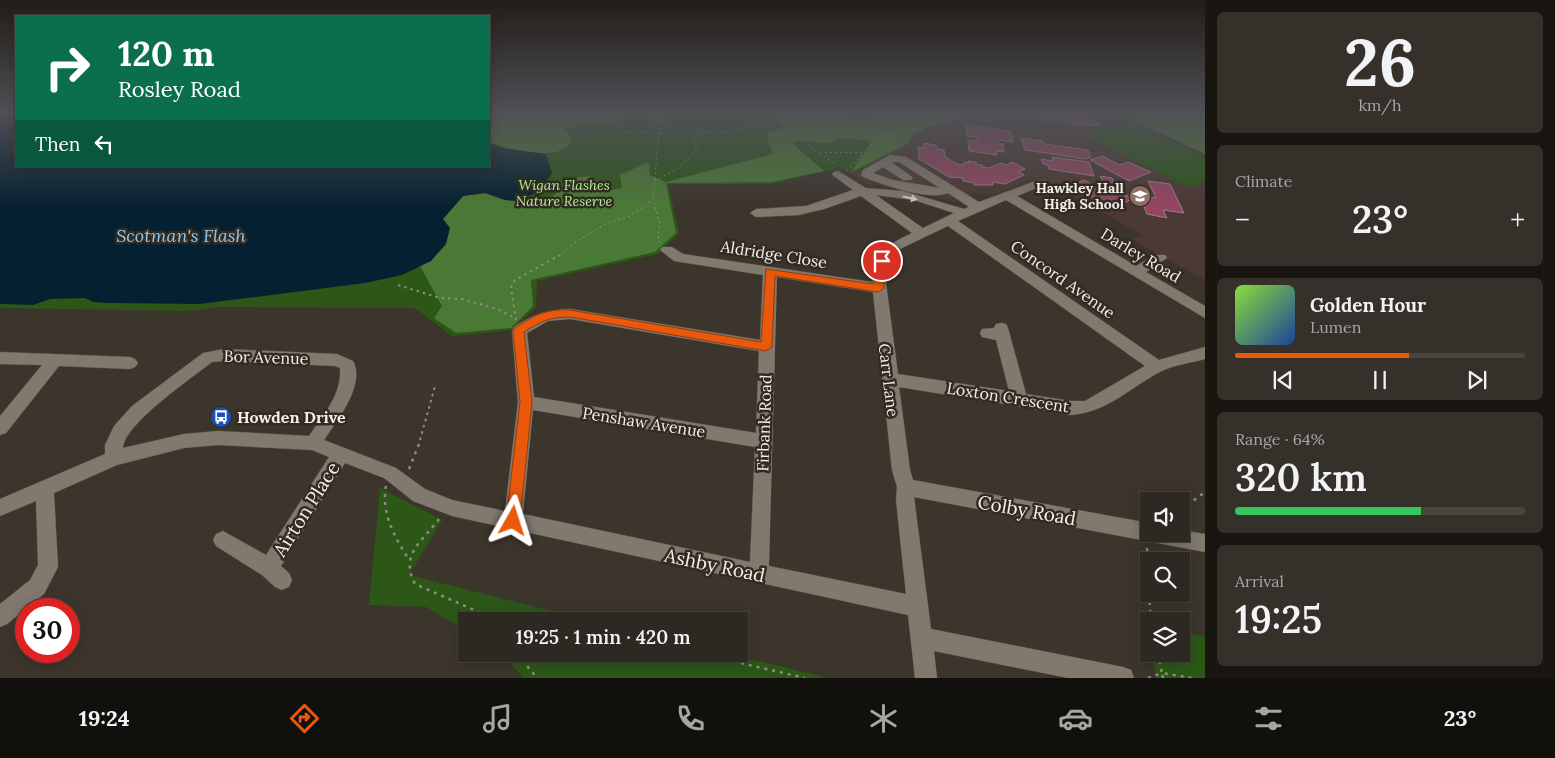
<!DOCTYPE html>
<html lang="en">
<head>
<meta charset="utf-8">
<style>
  body { margin:0; font-family:Lora,serif; background:#35302a; color:#f1f3f6; height:100vh; display:flex; flex-direction:column; font-size:19px; white-space:nowrap }
  * { box-sizing:border-box; margin:0 }
  p { font-size:16px; color:#a7a6a5 }
  .icon { flex:none; width:28px; height:28px; fill:none; stroke:currentColor; stroke-width:2; stroke-linecap:round; stroke-linejoin:round }
  .map { position:relative; flex:1; overflow:hidden }
  .drawer { display:flex; flex-direction:column; gap:12px; padding:12px; background:#191612; width:350px }
  .drawer>* { flex:none }
  .top-card { position:absolute; left:15px; top:15px; width:475px; height:152px; border-radius:0px; box-shadow:0 2px 12px #0003,0 0 0 1px #48443f; background:#0b6e4f; color:#fff; overflow:hidden }
  .controls { position:absolute; left:1140px; top:492px; display:grid; gap:10px }
  .controls a { display:grid; place-items:center; width:50px; height:50px; border-radius:0px; background:#2d2821; box-shadow:0 2px 12px #0003,0 0 0 1px #48443f; font-size:25px }
  .speed { position:absolute; left:15px; top:598px; display:flex; gap:10px; font-size:25px; font-weight:700; text-align:center }
  .speed>* { display:grid; place-content:center; width:65px; height:65px; border-radius:50%; background:#2d2821; box-shadow:0 2px 12px #0003,0 0 0 1px #48443f; line-height:1 }
  .speed .limit { border:8px solid #d22; background:#fff; color:#111 }
  .pin { position:absolute; display:grid; place-items:center; width:42px; height:42px; color:#fff; margin:-21px; border:2px solid #fff; border-radius:50%; box-shadow:0 1px 5px #0007 }
  .me { position:absolute; width:55px; margin:-28px; rotate:6deg; stroke-linejoin:round; filter:drop-shadow(0 0 4px #0008) }
  .turn { display:flex; align-items:center; gap:18px; height:105px; padding:0 20px; font-size:22px }
  .turn .icon { width:65px; height:65px; stroke-width:2.5 }
  .turn b { display:block; font-size:35px; line-height:42px }
  .then { display:flex; align-items:center; height:48px; padding:0 20px; background:#0003; gap:10px; font-size:19px }
  .big { font-size:38px; font-weight:600; line-height:1.1 }
  .drawer .card { flex:1; display:flex; flex-direction:column; justify-content:center; gap:8px; min-width:0; padding:0 18px; border-radius:8px; background:#35302a }
  .drawer .dial { align-items:center; gap:0 }
  .dial b { font-size:65px; line-height:1 }
  .song { display:flex; align-items:center; gap:15px }
  .cover { width:60px; height:60px; border-radius:8px; background:linear-gradient(135deg,hsl(90 70% 55%),hsl(220 70% 35%)) }
  .played { height:5px; border-radius:2px; background:linear-gradient(90deg,#ea580c 60%,#48443f 60%) }
  .keys { display:flex; justify-content:space-around; direction:ltr }
  .heat { display:flex; justify-content:space-between; align-items:center; font-size:28px; direction:ltr }
  .charge { height:8px; border-radius:4px; background:linear-gradient(90deg,#34c759 64%,#48443f 0) }
  .trip { position:absolute; left:458px; top:612px; width:290px; height:50px; border-radius:0px; background:#2d2821; box-shadow:0 2px 12px #0003,0 0 0 1px #48443f; font-weight:600; line-height:50px; text-align:center }
  .dock { display:flex; height:80px; justify-content:space-around; align-items:center; background:#12100d; color:#a7a6a5 }
  .dock .icon { width:35px; height:35px }
  .dock .current { color:#ea580c }
  .dock b { font-size:22px; color:#f1f3f6 }
  main { display:flex; flex:1; min-height:0 }
  .map>svg:first-child { display:block }
  .education { fill:#4c3834 }
  .green { fill:#2c5717 }
  .forest { fill:#4a7935 }
  .water { fill:#052030 }
  .building { fill:#954561; stroke:#928387 }
  .lines { fill:none; stroke-linecap:round; stroke-linejoin:round }
  .minor-casing { stroke:#59534b; stroke-width:1 }
  .path-far2 { stroke:#908a83; stroke-width:1; stroke-dasharray:2 3; stroke-linecap:butt }
  .path-far1 { stroke:#908a83; stroke-width:2; stroke-dasharray:2.5 4; stroke-linecap:butt }
  .path { stroke:#908a83; stroke-width:2.5; stroke-dasharray:3 5; stroke-linecap:butt }
  .minor { fill:#81786e; fill-rule:evenodd }
  .oneway { fill:#d1cbc3 }
  .route { fill:#ea580c; stroke:#983908 }
  .labels { text-anchor:middle; dominant-baseline:central; stroke-width:5; stroke-linejoin:round; paint-order:stroke }
  .far-park-label { font-size:14px; font-style:italic; fill:#adf092; stroke:#322b22 }
  .far-poi-label { font-size:14px; font-weight:bold; fill:#f3eee8; stroke:#322b22; text-anchor:end }
  .street-label { font-size:16px; fill:#f3eee8; stroke:#322b22 }
  .poi-label { font-size:16px; font-weight:bold; fill:#f3eee8; stroke:#322b22; text-anchor:start }
  .water-label { font-size:18px; font-style:italic; fill:#8bc8f1; stroke:#322b22 }
  .near-street-label { font-size:19px; fill:#f3eee8; stroke:#322b22 }
</style>
</head>
<body>
<main>
<div class="map">
<svg width="1205" height="678" viewBox="0 0 1205 678">
  <rect width="100%" height="100%" fill="#3c352c"/>
  <path class="education" d="M988,113H1125L1134,121L1205,154V280L1133,240L1142,235L1040,177L994,194L972,193L955,202L902,189L866,184L852,174L907,144L914,134L930,127Z"/>
  <path class="green" d="M0,113H16V166H489V113H989L930,127L914,134L907,144L852,174L841,167L772,184H668L679,233L658,254L537,281L536,307L512,330L452,336L415,308L219,307L188,311L0,308Z
    M1129,121L1205,157V181L1189,188L1087,136Z
    M380,488L442,520L409,575L591,621H466V631L426,607L369,605Z
    M1181,632L1205,636V678H1156L1152,654H1181Z
    M503,654H729L829,678H523Z"/>
  <path class="forest" d="M489,113H669V114L663,124L644,118H628L605,125L585,124L565,128L572,141C561,163 508,150 489,142Z
    M773,113H842L864,117L867,113H986L930,127L914,134L907,144L851,172L872,141L842,138L826,143L798,140L792,143L824,171L772,182L666,183L676,233L655,252L531,280L533,306L511,328L456,333L434,318L442,306L420,266L431,260L443,219L463,196L485,193L505,200L531,203L547,200L579,177L590,176L596,181L599,188L610,190L622,188L620,175L649,162L650,175L666,182L773,154L766,134L783,127Z
    M1125,113H1205V154L1134,121Z"/>
  <path class="water" d="M0,113H16V166H489V142L503,148L546,154L552,173L541,189L521,201L505,200L485,193L463,196L443,219L450,228L446,244L431,261L402,275L365,283L200,304L108,303L93,302L85,298L50,299L33,305L0,304Z"/>
  <path class="building" d="M1034,113H1088L1100,125H1068L1063,120H1039Z
    M966,125L1011,131L1013,142L998,140L999,144H1003L1004,152L996,151L997,155L969,151L968,140L977,141V137L967,136Z
    M1021,138L1043,141L1044,144L1088,150L1091,157L1085,159L1025,150Z
    M924,143L936,145L937,149L944,150L945,157L957,164L964,165V162L969,163L968,161L976,162V164L982,165V167L989,168L1001,163L1006,165L1013,162L1025,169L1019,171L1024,175L1005,184L992,182L993,185H974V183L963,181V178L949,177L919,159L918,147L924,148Z
    M1102,156L1120,165L1128,162L1151,172L1129,181L1090,160Z
    M1052,157L1089,162L1094,176L1049,169L1048,165L1043,164L1041,159L1053,161Z
    M1100,176L1112,178L1116,187L1104,185Z
    M1084,180L1107,193L1115,190L1133,199L1112,208L1071,185Z
    M1148,181L1170,184L1184,213L1163,210L1167,218L1147,214L1139,195L1156,198Z"/>
  <g class="lines">
    <g class="minor-casing">
      <path id="minor" d="M890,155L906,157L979,202L1038,180H1046L1048,182L1046,184L1017,196L1136,266L1155,255H1165L1167,258L1146,272L1205,306V318L1006,200L958,221L1159,360L1205,347V359C1191,363 1173,365 1160,372C1129,388 1108,412 1071,415L899,387L910,470L913,480L1149,523V534H1181V530L1205,534V552L914,497L931,629L1123,667L1131,670L1134,678H1068L934,651L937,678H915L908,615L452,516L413,501L384,478L345,463L281,566L289,573L292,580L289,587L282,590L275,587L262,575L216,546L213,540L216,534L223,531L266,555L329,457L312,450L218,445L184,448L117,465L54,493L58,567L44,594L7,624L0,627V604L30,580L38,565L36,501L0,516V499L105,454V445L114,426L132,406L203,353L224,349L337,354L353,361C366,384 337,421 324,440L396,468L425,489L452,500L505,511L518,402L512,331L514,327C532,315 548,309 570,309L760,340L763,275L674,261L660,250L662,247H672L683,254L872,282C869,254 891,243 912,233L861,196L824,209L799,215L756,217L750,213L756,209L806,206L853,190L834,176L832,174L834,172L838,171L866,188L903,191L964,209L969,207L948,193C927,201 885,185 863,177L861,175L863,170ZM891,162H899L940,188L893,180L873,173L883,167L903,180H911L913,178L911,176ZM876,195L914,200L954,213L923,228ZM948,226L1145,366L1085,401H1071L1026,394L1008,328L1006,324L1001,323L996,324L994,328L982,329L980,333L982,337L996,340L1009,391L898,374L885,276C888,264 891,255 902,248ZM777,277L873,292L892,470L897,487L896,500L906,594L769,566ZM570,319L759,351L756,433L534,397L527,333L548,321ZM224,361L335,366L340,368C342,395 323,415 309,436L218,431L184,434L123,448C124,424 192,378 212,362ZM533,410L755,447L750,562L523,514Z
        M0,352L130,357L135,359L138,363L135,367L130,369L59,366L6,433L0,435V416L42,365L0,364Z"/>
    </g>
    <path class="path-far2" d="M513,113L510,120L528,127L583,135L618,131L684,135L713,132L732,133L754,124L782,122
      M775,113L817,152L836,165
      M824,113L891,136
      M820,152L862,153
      M847,171L875,141L969,113
      M655,181C672,172 686,164 697,148L693,138L700,134
      M660,243L658,236L660,224L653,200L659,132L671,113
      M559,256L573,244L605,224L630,216L653,200"/>
    <path class="path-far1" d="M398,285L440,298L462,299L497,309L515,318
      M516,320L511,287L515,280L560,255
      M420,440L435,386"/>
    <path class="path" d="M409,469L421,439
      M386,486C381,513 394,536 408,558
      M1181,510L1205,492
      M439,519C423,541 399,554 415,584L483,614L489,621
      M1147,548L1149,591
      M1149,594L1151,621
      M483,614H533L564,621
      M517,654L537,678
      M702,654L805,678
      M1148,678L1162,673L1158,654
      M1163,678L1162,673L1192,678"/>
    <use href="#minor" class="minor"/>
  </g>
  <defs><path id="oneway-solid" d="M-6-.8H1V-3.2L6.5 0L1 3.2V.8H-6Z" transform="scale(1.25)"/></defs>
  <use class="oneway" href="#oneway-solid" transform="translate(910 198) rotate(12)"/>
  <linearGradient id="sky" x2="0" y2="1"><stop stop-color="#211d18"/><stop offset="0.54" stop-color="#505156"/><stop offset="1" stop-color="#505156" stop-opacity="0"/></linearGradient>
  <rect width="1205" height="208" fill="url(#sky)"/>
  <path class="route" d="M882,257L887,261L883,276L884,288L878,292L775,276L772,347L766,351L570,317C549,317 542,321 524,332L532,402L520,521L518,526L513,528L508,526L506,521L520,402L513,331L515,328C535,315 545,309 570,310L761,342L766,269L873,284L877,261Z"/>
  <defs>
    <g id="school-disc" transform="scale(1.125)"><circle r="9.5" fill="#8d6e63" stroke="#322b22"/><path d="M0-5L7-2L0 1L-7-2ZM-4 1L0 2.5L4 1V4Q0 6-4 4Z" fill="#fff"/></g>
    <g id="bus-disc" transform="scale(1.125)"><circle r="9.5" fill="#1a4fb4" stroke="#322b22"/><path d="M-5-6H5V4H4V6H2V4H-2V6H-4V4H-5ZM-3.5-4V0h7V-4ZM-3.5 1.2v1.5H-2V1.2ZM2 1.2v1.5H3.5V1.2Z" fill="#fff"/></g>
  </defs>
  <g fill-rule="evenodd">
    <use href="#school-disc" x="1140" y="196"/>
    <use href="#bus-disc" x="221" y="417"/>
  </g>
  <g class="labels">
    <g class="far-park-label">
      <text x="564" y="185">Wigan Flashes<tspan x="564" dy="16">Nature Reserve</tspan></text>
    </g>
    <g class="far-poi-label">
      <text x="1124" y="188">Hawkley Hall<tspan x="1124" dy="16">High School</tspan></text>
    </g>
    <g class="street-label">
      <text transform="translate(774 254) rotate(9)">Aldridge Close</text>
      <text transform="translate(1141 255) rotate(31)">Darley Road</text>
      <text transform="translate(1063 279) rotate(35)">Concord Avenue</text>
      <text transform="translate(266 357) rotate(2)">Bor Avenue</text>
      <text transform="translate(889 380) rotate(83)">Carr Lane</text>
      <text transform="translate(1008 397) rotate(9)">Loxton Crescent</text>
      <text transform="translate(644 422) rotate(9)">Penshaw Avenue</text>
      <text transform="translate(764 423) rotate(-88)">Firbank Road</text>
    </g>
    <g class="poi-label">
      <text x="237" y="417">Howden Drive</text>
    </g>
    <g class="water-label">
      <text x="181" y="235">Scotman's Flash</text>
    </g>
    <g class="near-street-label">
      <text transform="translate(306 509) rotate(-58)">Airton Place</text>
      <text transform="translate(1027 510) rotate(10)">Colby Road</text>
      <text transform="translate(715 565) rotate(12)">Ashby Road</text>
    </g>
  </g>
</svg>
<div class="controls">
<a><svg class="icon" aria-label="sound" viewBox="0 0 24 24"><path d="M4 9h4l5-4v14l-5-4H4zM17 9q2 3 0 6"/></svg></a>
<a><svg class="icon" aria-label="search" viewBox="0 0 24 24"><circle cx="10" cy="10" r="6"/><path d="M15 15l6 6"/></svg></a>
<a><svg class="icon" aria-label="layers" viewBox="0 0 24 24"><path d="M12 4l9 5-9 5-9-5zM3 14l9 5 9-5"/></svg></a>
</div>
<div class="speed"><div class="limit">30</div></div>
<div class="pin" style="left:882px;top:261px;background:#d93025"><svg class="icon" aria-label="arrive" viewBox="0 0 24 24"><path d="M6 21V4h12l-3 4 3 4H6"/></svg></div>
<svg class="me" style="left:513px;top:521px" viewBox="-20 -20 40 40"><path d="M0-17L14 15 0 8-14 15z" fill="#ea580c" stroke="#fff" stroke-width="4"/></svg>
<div class="trip">19:25 · 1 min · 420 m</div>
<div class="top-card">
<div class="turn"><svg class="icon" aria-label="right" viewBox="0 0 24 24"><path d="M7 20v-9h11M14 6l5 5-5 5"/></svg><div><b>120 m</b>Rosley Road</div></div>
<div class="then">Then<svg class="icon" aria-label="left" viewBox="0 0 24 24"><path d="M17 20v-9H6M10 6l-5 5 5 5"/></svg></div>
</div>
</div>
<section class="drawer">
<div class="card dial"><b>26</b><p>km/h</p></div>
<div class="card"><p>Climate</p>
<div class="heat"><a>−</a><b class="big">23°</b><a>+</a></div>
</div>
<div class="card">
<div class="song"><i class="cover"></i><div><b>Golden Hour</b><p>Lumen</p></div></div>
<div class="played"></div>
<div class="keys"><svg class="icon" aria-label="previous" viewBox="0 0 24 24"><path d="M18 5L8 12l10 7zM5 5v14"/></svg><svg class="icon" aria-label="pause" viewBox="0 0 24 24"><path d="M8 5v14M16 5v14"/></svg><svg class="icon" aria-label="next" viewBox="0 0 24 24"><path d="M6 5l10 7-10 7zM19 5v14"/></svg></div>
</div>
<div class="card"><p>Range · 64%</p><b class="big">320 km</b><div class="charge"></div></div>
<div class="card"><p>Arrival</p><b class="big">19:25</b></div>
</section>
</main>
<nav class="dock">
<b>19:24</b>
<svg class="icon current" aria-label="directions" viewBox="0 0 24 24"><path d="M12 3l9 9-9 9-9-9zM9 14v-3h6M13 9l2 2-2 2"/></svg>
<svg class="icon" aria-label="music" viewBox="0 0 24 24"><path d="M9 18V5l10-2v13"/><circle cx="6" cy="18" r="3"/><circle cx="16" cy="16" r="3"/></svg>
<svg class="icon" aria-label="phone" viewBox="0 0 24 24"><path d="M5 4h4l2 5-3 2q2 4 5 5l2-3 5 2v4C11 20 4 13 5 4z"/></svg>
<svg class="icon" aria-label="climate" viewBox="0 0 24 24"><path d="M12 3v18M4 7l16 10M4 17L20 7"/></svg>
<svg class="icon" aria-label="car" viewBox="0 0 24 24"><path d="M5 17H2v-5l4-1 3-4h7l3 4 3 1v5h-3M9 17h6M6 11h13"/><circle cx="7" cy="17" r="2"/><circle cx="17" cy="17" r="2"/></svg>
<svg class="icon" aria-label="filters" viewBox="0 0 24 24"><path d="M4 7h16M4 17h16"/><circle cx="9" cy="7" r="2"/><circle cx="15" cy="17" r="2"/></svg>
<b>23°</b>
</nav>
</body>
</html>
